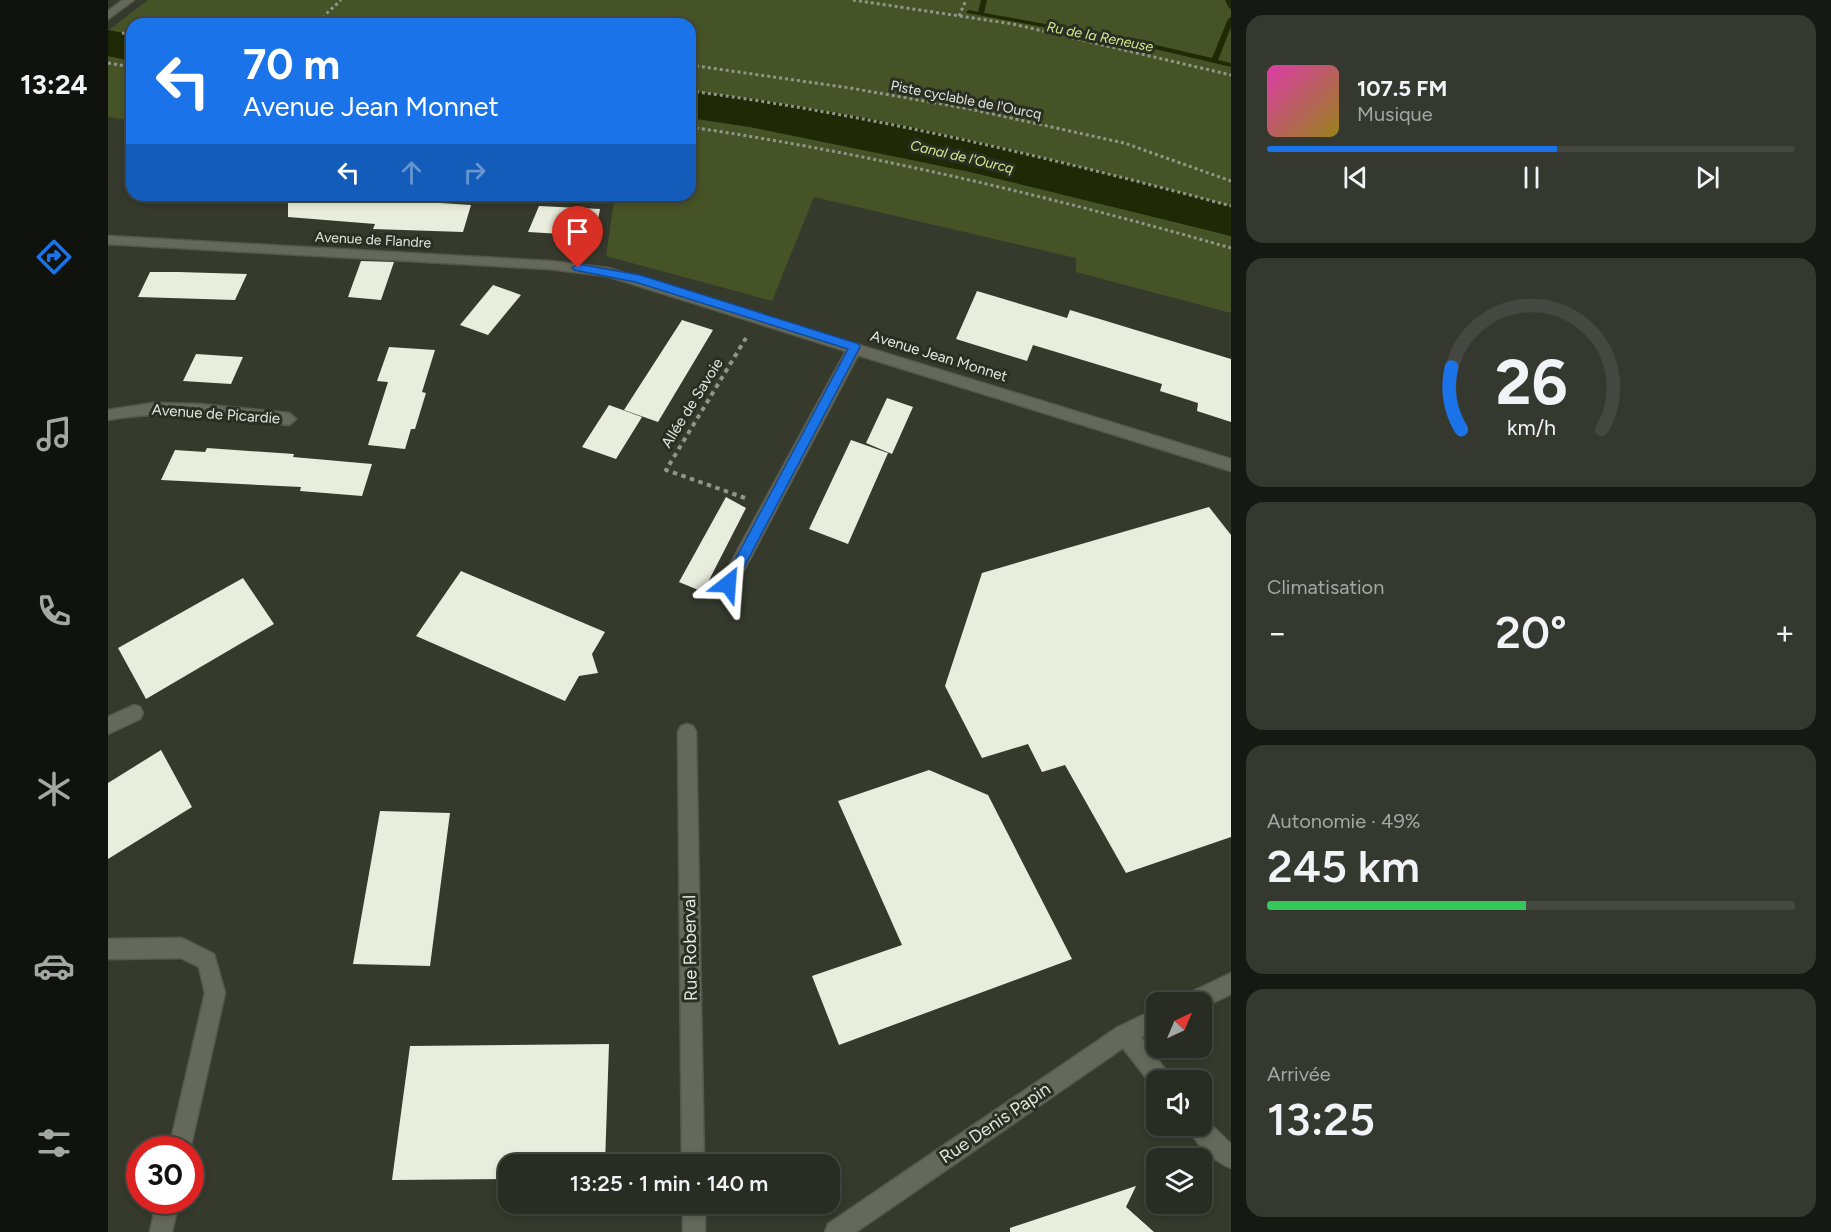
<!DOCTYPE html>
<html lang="fr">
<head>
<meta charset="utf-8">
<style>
  body { margin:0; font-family:Figtree,sans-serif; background:#34382f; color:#f1f3f6; height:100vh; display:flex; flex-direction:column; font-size:22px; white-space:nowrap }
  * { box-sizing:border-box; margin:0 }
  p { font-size:20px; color:#a5a7a5 }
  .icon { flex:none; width:33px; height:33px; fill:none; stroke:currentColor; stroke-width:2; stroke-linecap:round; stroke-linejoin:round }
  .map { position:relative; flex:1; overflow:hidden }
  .details { display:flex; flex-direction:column; gap:15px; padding:15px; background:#161813; width:600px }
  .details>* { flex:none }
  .guide { position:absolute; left:18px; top:18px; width:570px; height:183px; border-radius:18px; box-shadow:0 3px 9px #0003,0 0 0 2px #444840; background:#1a73e8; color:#fff; overflow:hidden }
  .needle { width:39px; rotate:44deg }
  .tools { position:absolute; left:1038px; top:992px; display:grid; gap:12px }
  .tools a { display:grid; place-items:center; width:66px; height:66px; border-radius:12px; background:#282c22; box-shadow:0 3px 9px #0003,0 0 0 2px #444840; font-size:30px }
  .speed { position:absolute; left:18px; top:1136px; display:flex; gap:12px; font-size:30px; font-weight:700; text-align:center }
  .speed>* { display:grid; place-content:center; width:78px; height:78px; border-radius:50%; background:#282c22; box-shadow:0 3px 9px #0003,0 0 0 2px #444840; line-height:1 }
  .speed .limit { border:9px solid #d22; background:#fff; color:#111 }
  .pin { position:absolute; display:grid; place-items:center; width:51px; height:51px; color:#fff; margin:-62px -26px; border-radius:50% 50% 50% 0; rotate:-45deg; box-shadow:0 0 6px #0007 }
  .pin .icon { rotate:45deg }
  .me { position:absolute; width:66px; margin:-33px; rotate:28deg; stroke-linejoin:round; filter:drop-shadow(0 0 4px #0008) }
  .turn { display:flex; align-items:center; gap:21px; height:126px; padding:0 18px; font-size:27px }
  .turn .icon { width:78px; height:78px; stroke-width:2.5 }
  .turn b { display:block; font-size:42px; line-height:51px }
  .lanes { display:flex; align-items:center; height:57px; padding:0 18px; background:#0003; justify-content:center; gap:30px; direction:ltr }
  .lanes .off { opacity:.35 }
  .big { font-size:45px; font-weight:600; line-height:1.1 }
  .details .tile { flex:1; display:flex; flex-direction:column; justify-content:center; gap:9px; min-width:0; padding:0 21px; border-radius:18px; background:#34382f }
  .details .dial { align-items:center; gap:0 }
  .dial svg { height:156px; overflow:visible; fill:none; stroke:#444840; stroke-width:7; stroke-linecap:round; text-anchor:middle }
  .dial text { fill:#f1f3f6; stroke:none }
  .song { display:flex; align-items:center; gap:18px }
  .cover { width:72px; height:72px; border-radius:9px; background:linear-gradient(135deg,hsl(320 70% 55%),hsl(50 70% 35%)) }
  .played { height:6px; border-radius:3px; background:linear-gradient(90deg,#1a73e8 55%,#444840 55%) }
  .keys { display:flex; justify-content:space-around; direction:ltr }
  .heat { display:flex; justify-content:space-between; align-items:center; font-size:33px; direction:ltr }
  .charge { height:9px; border-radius:4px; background:linear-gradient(90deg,#34c759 49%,#444840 0) }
  .trip { position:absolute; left:390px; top:1154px; width:342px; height:60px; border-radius:18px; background:#282c22; box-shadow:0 3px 9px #0003,0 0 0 2px #444840; font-weight:600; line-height:60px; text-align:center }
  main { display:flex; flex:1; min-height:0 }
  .menu { display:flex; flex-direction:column; width:108px; justify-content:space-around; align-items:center; background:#10120e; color:#a5a7a5 }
  .menu .icon { width:42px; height:42px }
  .menu .selected { color:#1a73e8 }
  .menu b { font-size:27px; color:#f1f3f6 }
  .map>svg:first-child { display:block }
  .green { fill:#465326 }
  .water { fill:#202905 }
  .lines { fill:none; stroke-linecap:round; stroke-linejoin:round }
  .stream { fill:#202905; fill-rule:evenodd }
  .building { fill:#e8eddd }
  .service-casing { stroke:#54584d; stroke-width:3 }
  .minor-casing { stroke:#54584d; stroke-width:3 }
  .path-far1 { stroke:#91958a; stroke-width:3; stroke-dasharray:3 3; stroke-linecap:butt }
  .path { stroke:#91958a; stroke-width:4; stroke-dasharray:4.5 4.5; stroke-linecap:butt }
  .service { fill:#64695b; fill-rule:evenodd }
  .minor { fill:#64695b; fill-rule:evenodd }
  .route { fill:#1a73e8; stroke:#114b97; stroke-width:1.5 }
  .labels { text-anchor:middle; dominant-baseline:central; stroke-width:6; stroke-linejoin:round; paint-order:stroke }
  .far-water-label { font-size:14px; font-style:italic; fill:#d1ed8f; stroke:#2b2f23 }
  .far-street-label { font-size:14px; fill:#e3e6de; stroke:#2b2f23 }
  .street-label { font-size:15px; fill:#e3e6de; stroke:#2b2f23 }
  .near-street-label { font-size:18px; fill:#e3e6de; stroke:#2b2f23 }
</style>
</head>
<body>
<main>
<nav class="menu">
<b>13:24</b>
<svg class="icon selected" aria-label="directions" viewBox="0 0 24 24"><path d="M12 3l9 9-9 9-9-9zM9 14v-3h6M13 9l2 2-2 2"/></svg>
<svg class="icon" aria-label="music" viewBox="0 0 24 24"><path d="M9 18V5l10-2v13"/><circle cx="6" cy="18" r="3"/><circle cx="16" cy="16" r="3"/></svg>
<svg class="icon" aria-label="phone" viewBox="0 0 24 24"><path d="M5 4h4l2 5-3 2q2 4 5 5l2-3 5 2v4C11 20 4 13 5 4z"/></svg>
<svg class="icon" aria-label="climate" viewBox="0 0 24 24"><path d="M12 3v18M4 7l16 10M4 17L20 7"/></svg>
<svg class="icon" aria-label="car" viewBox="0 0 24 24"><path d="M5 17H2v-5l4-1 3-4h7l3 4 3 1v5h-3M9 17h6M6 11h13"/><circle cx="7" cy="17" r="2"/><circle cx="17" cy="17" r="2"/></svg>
<svg class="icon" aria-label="filters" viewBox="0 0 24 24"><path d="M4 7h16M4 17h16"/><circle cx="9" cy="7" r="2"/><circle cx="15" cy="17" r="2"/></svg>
</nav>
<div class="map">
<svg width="1123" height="1232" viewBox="0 0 1123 1232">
  <rect width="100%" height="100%" fill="#353a2d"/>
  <path class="green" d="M40,0H1123V206L1026,180L656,100L582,91V24H24V35L1,30Z
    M0,56L24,61V121L0,117Z
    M582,118C762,143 948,189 1123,236V313L968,272V258L706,197L664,301L498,256L507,195H582Z"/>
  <path class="water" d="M0,30L24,35V61L0,56Z
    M582,91C765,112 946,158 1123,206V236L862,172L642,127L582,118Z"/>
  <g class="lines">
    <path class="stream" d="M873,0H879L876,13L1026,40L1104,58L1120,19L1123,17V27L1110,60L1123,63V67L1026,44L859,13L858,12L861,10L870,12Z
      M1117,0H1123V9L1121,8Z"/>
  </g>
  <path class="building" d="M180,195L333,199L332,203L363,205L355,232L265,229L267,224L180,217Z
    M431,206L492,209L487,236L420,232Z
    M253,261L286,262L273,300L240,297Z
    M42,272H70L139,274L127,300L30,297Z
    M385,285L413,295L380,335L352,325Z
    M869,291L959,318L962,310L1123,359V422L1089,411L1090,403L1052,391L1054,384L925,345L919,361L848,339Z
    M574,320L605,330L550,422L516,410Z
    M281,347L327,350L314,392L318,393L307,429H303L297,449L260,445L280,382L269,381Z
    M88,354L135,357L123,384L75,381Z
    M779,398L805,407L784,454L758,443Z
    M501,405L534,417L508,459L474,447Z
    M743,440L780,453L740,544L701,529Z
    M99,448L186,454L185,457L264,464L254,496L192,491L193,487L53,480L67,450L97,452Z
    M618,497L638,508L595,592L571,582Z
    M1101,507L1123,535V837L1018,873L957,765L934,772L920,744L874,758L837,686L874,573Z
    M353,571L497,632L484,654L490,673L471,676L457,701L308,636Z
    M135,578L166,624L38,699L10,648Z
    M53,750L84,807L0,859V783Z
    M821,770L880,795L964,959L731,1045L704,976L794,945L730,801Z
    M272,811L342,813L322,966L245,964Z
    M501,1044L497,1164H400V1179L284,1180L302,1046Z
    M1028,1186L1018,1207L1046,1232H902V1228Z"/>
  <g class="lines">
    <g class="service-casing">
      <path id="service" d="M26,705L32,707L35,713L32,719L0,734V717Z
        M74,938L106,954L117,993L82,1150L61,1149L97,993L91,967L73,958L0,959V939Z
        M49,1200H71L64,1232H42Z"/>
    </g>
    <g class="minor-casing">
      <path id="minor" d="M15,0H26L0,19V11Z
        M0,236L441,261L500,268L1123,459V471L750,355L626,589H614L612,584L614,579L738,351L499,276L441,269L0,244Z
        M45,403L90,404L181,413L188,419L181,425C120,418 61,408 0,420V410Z
        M579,724L585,726L588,732L596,1164H574L570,732L573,726Z
        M1123,973V994L1094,1008V1002H1074L1077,995Z
        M1048,1009V1030L1033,1037L1065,1080H1048V1088H1046L1015,1048L748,1232H717L720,1224L1010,1027Z
        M1094,1116L1123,1144V1168C1104,1160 1087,1144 1079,1125H1094Z
        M575,1203H597V1232H575Z"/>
    </g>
    <path class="path-far1" d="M745,0L905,24L1123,75
      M851,16L858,0
      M213,24L217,15L233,0
      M14,33L24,35
      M0,63L24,67
      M582,65L742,88L862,109L1016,143L1123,181
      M582,91C766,115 944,158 1123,206
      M582,127C766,154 945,197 1123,248"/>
    <path class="path" d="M637,498L558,470L638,338"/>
    <use href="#service" class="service"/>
    <use href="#minor" class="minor"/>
  </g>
  <path class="route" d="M470,264L532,275L751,344L752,347L625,588H616L614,584L740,349L527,282L466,270L464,268Z"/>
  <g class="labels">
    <g class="far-water-label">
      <text transform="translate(992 37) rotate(11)">Ru de la Reneuse</text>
      <text transform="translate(854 157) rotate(13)">Canal de l'Ourcq</text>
    </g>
    <g class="far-street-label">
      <text transform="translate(858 100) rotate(11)">Piste cyclable de l'Ourcq</text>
      <text transform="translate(265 240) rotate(3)">Avenue de Flandre</text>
    </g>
    <g class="street-label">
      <text transform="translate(831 356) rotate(17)">Avenue Jean Monnet</text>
      <text transform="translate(584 403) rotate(-58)">Allée de Savoie</text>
      <text transform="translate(108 414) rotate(4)">Avenue de Picardie</text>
    </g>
    <g class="near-street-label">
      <text transform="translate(582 948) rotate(-91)">Rue Roberval</text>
      <text transform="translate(887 1123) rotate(-34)">Rue Denis Papin</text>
    </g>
  </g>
</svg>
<div class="tools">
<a><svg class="needle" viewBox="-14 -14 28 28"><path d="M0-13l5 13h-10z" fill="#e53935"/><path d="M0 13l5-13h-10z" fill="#a5a7a5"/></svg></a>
<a><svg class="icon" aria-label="sound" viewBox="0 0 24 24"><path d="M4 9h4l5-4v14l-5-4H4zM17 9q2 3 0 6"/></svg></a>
<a><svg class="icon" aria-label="layers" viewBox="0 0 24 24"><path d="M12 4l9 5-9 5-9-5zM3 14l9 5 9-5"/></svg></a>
</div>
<div class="speed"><div class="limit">30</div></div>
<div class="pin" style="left:470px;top:268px;background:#d93025"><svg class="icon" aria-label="arrive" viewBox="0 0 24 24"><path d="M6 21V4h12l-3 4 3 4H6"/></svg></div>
<svg class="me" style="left:620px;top:584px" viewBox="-20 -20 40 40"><path d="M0-17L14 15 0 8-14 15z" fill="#1a73e8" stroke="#fff" stroke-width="4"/></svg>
<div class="trip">13:25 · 1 min · 140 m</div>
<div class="guide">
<div class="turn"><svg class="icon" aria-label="left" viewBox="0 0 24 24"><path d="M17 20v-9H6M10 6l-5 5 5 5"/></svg><div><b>70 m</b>Avenue Jean Monnet</div></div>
<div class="lanes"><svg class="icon" aria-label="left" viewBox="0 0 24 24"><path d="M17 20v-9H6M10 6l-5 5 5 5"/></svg><svg class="icon off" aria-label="ahead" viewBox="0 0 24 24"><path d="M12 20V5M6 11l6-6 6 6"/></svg><svg class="icon off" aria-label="right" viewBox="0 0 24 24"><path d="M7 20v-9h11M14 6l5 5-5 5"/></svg></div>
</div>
</div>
<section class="details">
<div class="tile">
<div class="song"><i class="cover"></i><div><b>107.5 FM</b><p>Musique</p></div></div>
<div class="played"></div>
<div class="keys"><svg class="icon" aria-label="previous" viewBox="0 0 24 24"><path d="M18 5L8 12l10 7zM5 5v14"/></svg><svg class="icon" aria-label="pause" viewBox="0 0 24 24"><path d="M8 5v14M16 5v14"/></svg><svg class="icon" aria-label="next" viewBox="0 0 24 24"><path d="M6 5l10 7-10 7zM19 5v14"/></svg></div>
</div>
<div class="tile dial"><svg viewBox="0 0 100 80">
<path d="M14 69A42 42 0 1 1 86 69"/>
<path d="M14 69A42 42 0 0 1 9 37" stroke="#1a73e8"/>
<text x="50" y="56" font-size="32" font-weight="700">26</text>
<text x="50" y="72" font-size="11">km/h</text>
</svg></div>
<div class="tile"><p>Climatisation</p>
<div class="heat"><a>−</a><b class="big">20°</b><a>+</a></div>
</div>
<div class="tile"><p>Autonomie · 49%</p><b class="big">245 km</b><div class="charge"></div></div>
<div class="tile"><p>Arrivée</p><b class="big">13:25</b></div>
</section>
</main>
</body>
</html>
